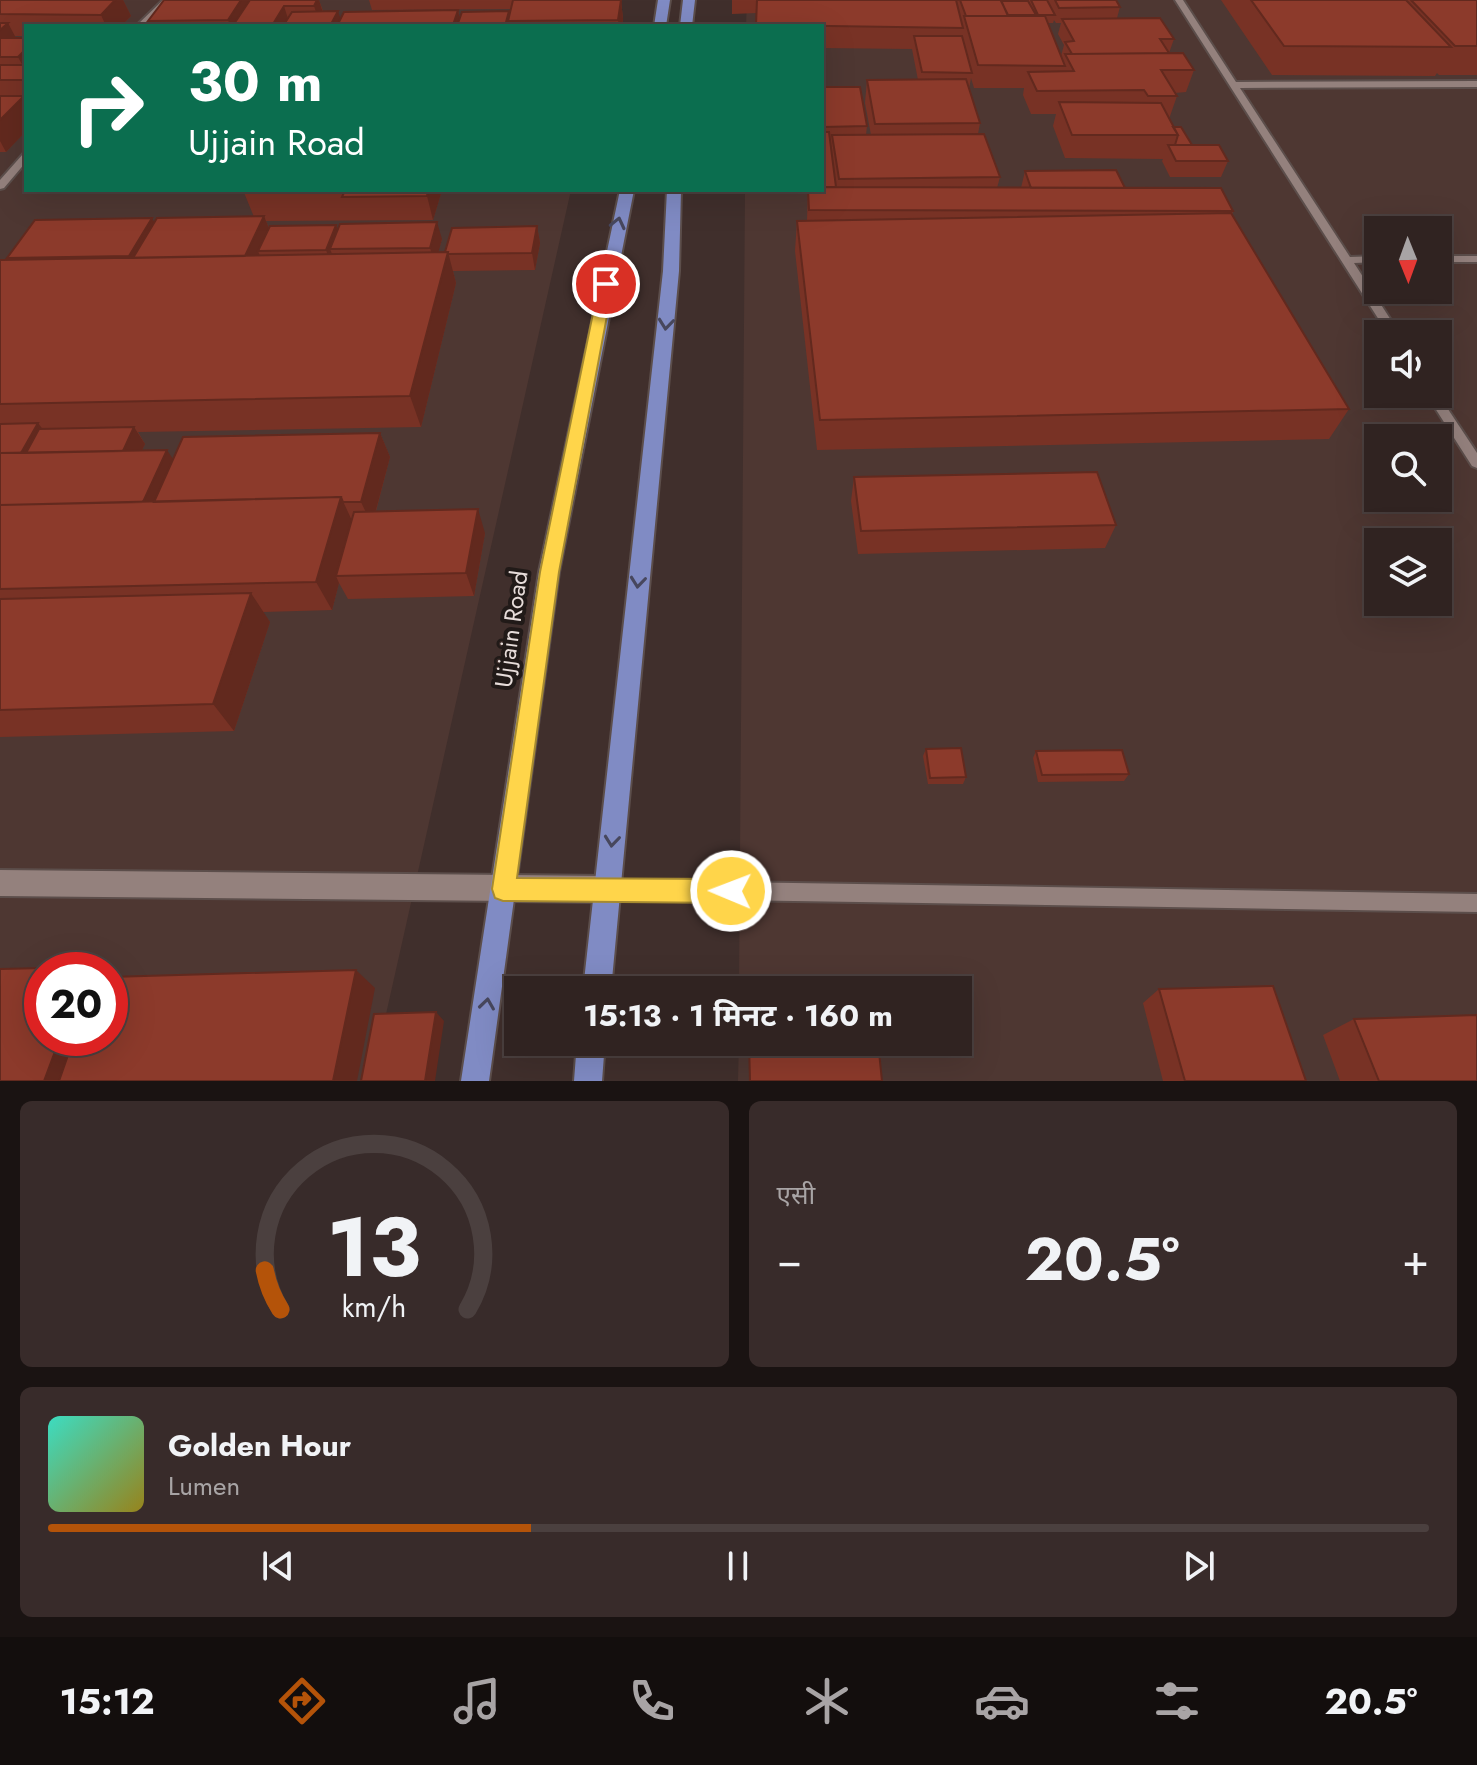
<!DOCTYPE html>
<html lang="hi">
<head>
<meta charset="utf-8">
<style>
  body { margin:0; font-family:Jost,"Noto Sans Devanagari",sans-serif; background:#382b2a; color:#f1f3f6; height:100vh; display:flex; flex-direction:column; font-size:30px; white-space:nowrap }
  * { box-sizing:border-box; margin:0 }
  p { font-size:26px; color:#a8a4a5 }
  .icon { flex:none; width:44px; height:44px; fill:none; stroke:currentColor; stroke-width:2; stroke-linecap:round; stroke-linejoin:round }
  .map { position:relative; height:1081px; overflow:hidden }
  .sheet { display:flex; flex-direction:column; gap:20px; padding:20px; background:#1a1312; flex:1 }
  .sheet>* { flex:none }
  .hud { position:absolute; left:24px; top:24px; width:800px; height:168px; border-radius:0px; box-shadow:0 8px 32px #0002,0 0 0 2px #4b403f; background:#0b6e4f; color:#fff; overflow:hidden }
  .needle { width:52px; rotate:179deg }
  .controls { position:absolute; left:1364px; top:216px; display:grid; gap:16px }
  .controls a { display:grid; place-items:center; width:88px; height:88px; border-radius:0px; background:#302321; box-shadow:0 8px 32px #0002,0 0 0 2px #4b403f; font-size:40px }
  .speed { position:absolute; left:24px; top:952px; display:flex; gap:16px; font-size:40px; font-weight:700; text-align:center }
  .speed>* { display:grid; place-content:center; width:104px; height:104px; border-radius:50%; background:#302321; box-shadow:0 8px 32px #0002,0 0 0 2px #4b403f; line-height:1 }
  .speed .limit { border:12px solid #d22; background:#fff; color:#111 }
  .pin { position:absolute; display:grid; place-items:center; width:68px; height:68px; color:#fff; margin:-34px; border:4px solid #fff; border-radius:50%; box-shadow:0 2px 8px #0007 }
  .me { position:absolute; width:88px; margin:-44px; rotate:271deg; stroke-linejoin:round; filter:drop-shadow(0 0 6px #0008) }
  .turn { display:flex; align-items:center; gap:28px; height:168px; padding:0 32px; font-size:36px }
  .turn .icon { width:104px; height:104px; stroke-width:2.5 }
  .turn b { display:block; font-size:56px; line-height:68px }
  .big { font-size:60px; font-weight:700; line-height:1.1 }
  .sheet .card { flex:1; display:flex; flex-direction:column; justify-content:center; gap:12px; min-width:0; padding:0 28px; border-radius:12px; background:#382b2a }
  .sheet .dial { align-items:center; gap:0 }
  .dial svg { height:208px; overflow:visible; fill:none; stroke:#4b403f; stroke-width:7; stroke-linecap:round; text-anchor:middle }
  .dial text { fill:#f1f3f6; stroke:none }
  .song { display:flex; align-items:center; gap:24px }
  .cover { width:96px; height:96px; border-radius:12px; background:linear-gradient(135deg,hsl(170 70% 55%),hsl(50 70% 35%)) }
  .played { height:8px; border-radius:4px; background:linear-gradient(90deg,#b45309 35%,#4b403f 35%) }
  .keys { display:flex; justify-content:space-around; direction:ltr }
  .heat { display:flex; justify-content:space-between; align-items:center; font-size:44px; direction:ltr }
  .sheet .tiles { flex:1; display:grid; gap:20px; grid-template-columns:1fr 1fr }
  .card:last-child { grid-column:span 2 }
  .trip { position:absolute; left:504px; top:976px; width:468px; height:80px; border-radius:0px; background:#302321; box-shadow:0 8px 32px #0002,0 0 0 2px #4b403f; font-weight:700; line-height:80px; text-align:center }
  .dock { display:flex; height:128px; justify-content:space-around; align-items:center; background:#130e0d; color:#a8a4a5 }
  .dock .icon { width:56px; height:56px }
  .dock .active { color:#b45309 }
  .dock b { font-size:36px; color:#f1f3f6 }
  .map>svg:first-child { display:block }
  .built { fill:#4e3732; fill-rule:evenodd }
  .lines { fill:none; stroke-linecap:round; stroke-linejoin:round }
  .lane-casing { stroke:#5c4e4b; stroke-width:4 }
  .secondary-casing { stroke:#5c4e4b; stroke-width:4 }
  .primary-casing { stroke:#5c4e4b; stroke-width:4 }
  .lane { fill:#94817d; fill-rule:evenodd }
  .secondary { fill:#94817d; fill-rule:evenodd }
  .primary { fill:#808bc4; fill-rule:evenodd }
  .wall { fill:#783225; fill-rule:evenodd }
  .shaded-wall { fill:#62291e }
  .building { fill:#8c3a2b; stroke:#62291e; stroke-width:2 }
  .oneway { stroke:#47475d }
  .route { fill:#ffd54a; stroke:#a68a30; stroke-width:2 }
  .labels { text-anchor:middle; dominant-baseline:central; stroke-width:8; stroke-linejoin:round; paint-order:stroke }
  .street-label { font-size:24px; fill:#e7ddda; stroke:#211a18 }
</style>
</head>
<body>
<div class="map">
<svg width="1477" height="1081" viewBox="0 0 1477 1081">
  <rect width="100%" height="100%" fill="#402f2c"/>
  <path class="built" d="M0,0H616L610,26H26V190H571L371,1081H0ZM42,970H110V1038H42Z
    M747,0H1477V1081H738L739,1042H958V990H739L745,190H822V26H746ZM1378,230H1438V290H1378ZM1378,334H1438V394H1378ZM1378,438H1438V498H1378ZM1378,542H1438V602H1378Z"/>
  <g class="lines">
    <g class="lane-casing">
      <path id="lane" d="M163,0H172L145,26H136Z
        M1175,0H1183L1236,82L1477,81V87L1240,88L1350,257L1378,256V262L1354,263L1400,334H1388Z
        M26,153V162L4,188L0,189V180L23,154Z
        M1438,256H1477V262H1438Z
        M1426,394H1438L1477,453V468L1472,466Z
        M607,880L1477,894V912L607,898L601,895L598,889L601,883Z"/>
    </g>
    <g class="secondary-casing">
      <path id="secondary" d="M0,870L607,876L616,880L620,889L616,898L607,902L0,896Z"/>
    </g>
    <g class="primary-casing">
      <path id="primary" d="M658,0H670L666,26H654Z
        M683,0H695L692,26H680Z
        M620,190H634L559,572L489,1081H461L539,572Z
        M667,190H681L679,271L611,990H583L663,271Z
        M577,1042H605L602,1081H574Z"/>
    </g>
    <use href="#lane" class="lane"/>
    <use href="#secondary" class="secondary"/>
    <use href="#primary" class="primary"/>
  </g>
  <path class="wall" d="M0,0H123L131,16L121,26H26V36H15L16,38H26V96H0Z
    M164,0H319L323,11L340,18L458,10L460,19L510,13L511,9L372,10L369,0H621L623,19L622,26H150L148,21Z
    M732,0H1116L1120,7L1117,18L1174,39L1169,53L1194,70L1186,92L1175,93L1177,96L1169,119L1173,127L1192,145L1228,161L1221,177H1170L1162,161L1163,159L1065,158L1053,126L1056,114H1031L1023,95L1024,88H974L971,78L969,89L980,123L978,134L1000,177L997,188H1021L1025,171L1125,188L1233,211L1232,215L1349,409L1329,439L817,450L795,251L797,221L807,220L808,190H822V87L867,126L866,135H871L865,103L867,80H918L912,49L822,48V26H756L757,13L732,14ZM1054,20L1056,23H1061L1058,34L1064,45L1061,56L1048,23H1053Z
    M1221,0H1477V75H1439L1437,73L1435,76L1272,75Z
    M0,96L26,100V131L6,152H0Z
    M243,190H442L433,220L266,221L269,228L336,225L338,230L442,239L438,252H445L537,226L540,243L535,270L453,271L456,283L421,427L138,432L145,444L142,450L173,459L380,433L390,457L376,511L485,533L474,596L348,599L339,583L332,610L263,612L270,622L234,731L0,737V260H8L7,258L154,222L254,217Z
    M854,477L1116,525L1105,548L858,554L851,501Z
    M926,749L966,777L963,784H928L923,756Z
    M1036,751L1129,774L1124,781L1038,782L1033,758Z
    M1159,989L1306,1081H1163L1143,1003Z
    M1354,1019L1477,1081H1340L1323,1035Z"/>
  <path class="shaded-wall" d="M99,0H123L131,16L121,26H106L101,15Z
    M241,0H251L234,24L235,26H230L228,20Z
    M317,0H319L323,13L319,21L314,6Z
    M621,0L623,19L622,26H619L618,20Z
    M284,6L289,22L286,26H274L273,24Z
    M458,10L461,26H453V25Z
    M338,11L343,26H330Z
    M8,23L16,38L0,49V30Z
    M26,49V72L18,57Z
    M24,96L26,100V131L6,152L0,141V120Z
    M428,190H442L433,220L427,196Z
    M264,216L274,241L258,251L263,264L244,258Z
    M152,218L165,242L132,260L129,256Z
    M437,222L442,239L435,264L430,248Z
    M336,225L342,242L330,249L335,261L332,267L326,250Z
    M537,226L540,243L535,270L532,253Z
    M448,252L456,283L421,427L410,396Z
    M38,423L51,440L43,454H20Z
    M134,427L145,444L133,469L122,453Z
    M380,433L390,457L372,525L361,502Z
    M167,450L183,474L152,506L143,502Z
    M341,497L355,527L336,576L339,583L332,610L316,582Z
    M478,509L485,533L474,596L466,573Z
    M251,593L270,622L234,731L213,704Z
    M356,970L375,988L357,1081H333Z
    M436,1012L444,1021L435,1081H425Z
    M60,1038H100L86,1081H44Z"/>
  <path class="building" d="M0,0H115L101,15L0,14Z
    M164,0H241L228,20L148,21Z
    M250,0H317L314,6H284L273,24H234Z
    M513,0H621L618,20L508,21Z
    M757,0H956L963,28L756,25Z
    M956,0H1001L1008,16H966L960,0Z
    M1031,0H1047L1055,15H1038Z
    M1055,0H1116L1120,7L1059,8Z
    M1251,0H1406L1451,47L1284,46Z
    M1411,0H1477V46H1455Z
    M1001,1H1028L1036,15H1008Z
    M458,10L453,25L337,26L344,12Z
    M338,11L330,26H283L292,12Z
    M509,11L505,26H457L462,12Z
    M964,16H1045L1065,66L978,65Z
    M1160,18L1174,39H1160L1169,53L1072,54L1065,42L1074,41L1062,19Z
    M0,23H8L0,30Z
    M601,23L600,26H526V24Z
    M914,36H962L972,73L922,72Z
    M0,38H26V49L18,57H0Z
    M1183,53L1194,70H1161L1177,96H1148L1144,90L1037,91L1028,72L1074,71L1065,54Z
    M0,65H26V80H0Z
    M966,79L980,123L875,124L867,80Z
    M822,87H860L867,126L823,127L822,118Z
    M0,96H24L0,120Z
    M1059,102L1161,103L1178,135H1072Z
    M1173,127H1181L1192,145H1175L1178,135Z
    M822,132H829L836,187H822Z
    M984,134L1000,177L839,179L832,135Z
    M1168,145H1219L1228,161H1176Z
    M1116,170L1125,188H1031L1025,171Z
    M822,187L1221,188L1233,211L809,210L808,190H822Z
    M345,190H428L427,196L342,197Z
    M1231,213L1349,409L820,420L797,221Z
    M264,216L245,256L133,258L157,218Z
    M152,218L129,256L7,258L35,220Z
    M437,222L430,248L330,249L340,224Z
    M336,225L326,250L258,251L270,226Z
    M537,226L532,253L448,254V252H445L452,228Z
    M448,252L410,396L0,404V260Z
    M38,423L21,453H0V424Z
    M134,427L123,451L26,453L39,429Z
    M380,433L361,502H343L341,497L154,502L183,437Z
    M167,450L143,502L0,505V453Z
    M1097,472L1116,525L861,531L854,477Z
    M341,497L316,582L0,589V505Z
    M478,509L466,573L336,576L354,512Z
    M251,593L213,704L0,710V599Z
    M961,748L966,777L930,778L926,749Z
    M1122,750L1129,774L1042,775L1036,751Z
    M87,967L85,970H42V1038H60L44,1081H0V969Z
    M356,970L333,1081H59L74,1038H110V977Z
    M1273,986L1306,1081H1185L1159,989Z
    M436,1012L425,1081H361L374,1014Z
    M1477,1015V1081H1379L1354,1019Z
    M749,1042H878L882,1081H750Z"/>
  <defs><path id="oneway-chevron" d="M-2-3.5L2.5 0L-2 3.5" fill="none" stroke-width="1.6" stroke-linecap="round" stroke-linejoin="round" transform="scale(2)"/></defs>
  <g class="oneway">
    <use href="#oneway-chevron" transform="translate(618 223) rotate(-77)"/>
    <use href="#oneway-chevron" transform="translate(666 324) rotate(96)"/>
    <use href="#oneway-chevron" transform="translate(638 582) rotate(96)"/>
    <use href="#oneway-chevron" transform="translate(612 841) rotate(96)"/>
    <use href="#oneway-chevron" transform="translate(487 1004) rotate(-82)"/>
  </g>
  <path class="route" d="M606,279L613,284L559,572L517,878L731,879L739,883L743,891L739,899L731,903L503,901L495,898L492,889L540,572L599,284Z"/>
  <g class="labels">
    <g class="street-label">
      <text transform="translate(511 629) rotate(-82)">Ujjain Road</text>
    </g>
  </g>
</svg>
<div class="controls">
<a><svg class="needle" viewBox="-14 -14 28 28"><path d="M0-13l5 13h-10z" fill="#e53935"/><path d="M0 13l5-13h-10z" fill="#a8a4a5"/></svg></a>
<a><svg class="icon" aria-label="sound" viewBox="0 0 24 24"><path d="M4 9h4l5-4v14l-5-4H4zM17 9q2 3 0 6"/></svg></a>
<a><svg class="icon" aria-label="search" viewBox="0 0 24 24"><circle cx="10" cy="10" r="6"/><path d="M15 15l6 6"/></svg></a>
<a><svg class="icon" aria-label="layers" viewBox="0 0 24 24"><path d="M12 4l9 5-9 5-9-5zM3 14l9 5 9-5"/></svg></a>
</div>
<div class="speed"><div class="limit">20</div></div>
<div class="pin" style="left:606px;top:284px;background:#d93025"><svg class="icon" aria-label="arrive" viewBox="0 0 24 24"><path d="M6 21V4h12l-3 4 3 4H6"/></svg></div>
<svg class="me" style="left:731px;top:891px" viewBox="-20 -20 40 40"><circle r="17" fill="#ffd54a" stroke="#fff" stroke-width="3"/><path d="M0-11L8 9 0 5-8 9z" fill="#fff"/></svg>
<div class="trip">15:13 · 1 मिनट · 160 m</div>
<div class="hud">
<div class="turn"><svg class="icon" aria-label="right" viewBox="0 0 24 24"><path d="M7 20v-9h11M14 6l5 5-5 5"/></svg><div><b>30 m</b>Ujjain Road</div></div>
</div>
</div>
<section class="sheet">
<div class="tiles">
<div class="card dial"><svg viewBox="0 0 100 80">
<path d="M14 69A42 42 0 1 1 86 69"/>
<path d="M14 69A42 42 0 0 1 8 54" stroke="#b45309"/>
<text x="50" y="56" font-size="32" font-weight="700">13</text>
<text x="50" y="72" font-size="11">km/h</text>
</svg></div>
<div class="card"><p>एसी</p>
<div class="heat"><a>−</a><b class="big">20.5°</b><a>+</a></div>
</div>
<div class="card">
<div class="song"><i class="cover"></i><div><b>Golden Hour</b><p>Lumen</p></div></div>
<div class="played"></div>
<div class="keys"><svg class="icon" aria-label="previous" viewBox="0 0 24 24"><path d="M18 5L8 12l10 7zM5 5v14"/></svg><svg class="icon" aria-label="pause" viewBox="0 0 24 24"><path d="M8 5v14M16 5v14"/></svg><svg class="icon" aria-label="next" viewBox="0 0 24 24"><path d="M6 5l10 7-10 7zM19 5v14"/></svg></div>
</div>
</div>
</section>
<nav class="dock">
<b>15:12</b>
<svg class="icon active" aria-label="directions" viewBox="0 0 24 24"><path d="M12 3l9 9-9 9-9-9zM9 14v-3h6M13 9l2 2-2 2"/></svg>
<svg class="icon" aria-label="music" viewBox="0 0 24 24"><path d="M9 18V5l10-2v13"/><circle cx="6" cy="18" r="3"/><circle cx="16" cy="16" r="3"/></svg>
<svg class="icon" aria-label="phone" viewBox="0 0 24 24"><path d="M5 4h4l2 5-3 2q2 4 5 5l2-3 5 2v4C11 20 4 13 5 4z"/></svg>
<svg class="icon" aria-label="climate" viewBox="0 0 24 24"><path d="M12 3v18M4 7l16 10M4 17L20 7"/></svg>
<svg class="icon" aria-label="car" viewBox="0 0 24 24"><path d="M5 17H2v-5l4-1 3-4h7l3 4 3 1v5h-3M9 17h6M6 11h13"/><circle cx="7" cy="17" r="2"/><circle cx="17" cy="17" r="2"/></svg>
<svg class="icon" aria-label="filters" viewBox="0 0 24 24"><path d="M4 7h16M4 17h16"/><circle cx="9" cy="7" r="2"/><circle cx="15" cy="17" r="2"/></svg>
<b>20.5°</b>
</nav>
</body>
</html>
